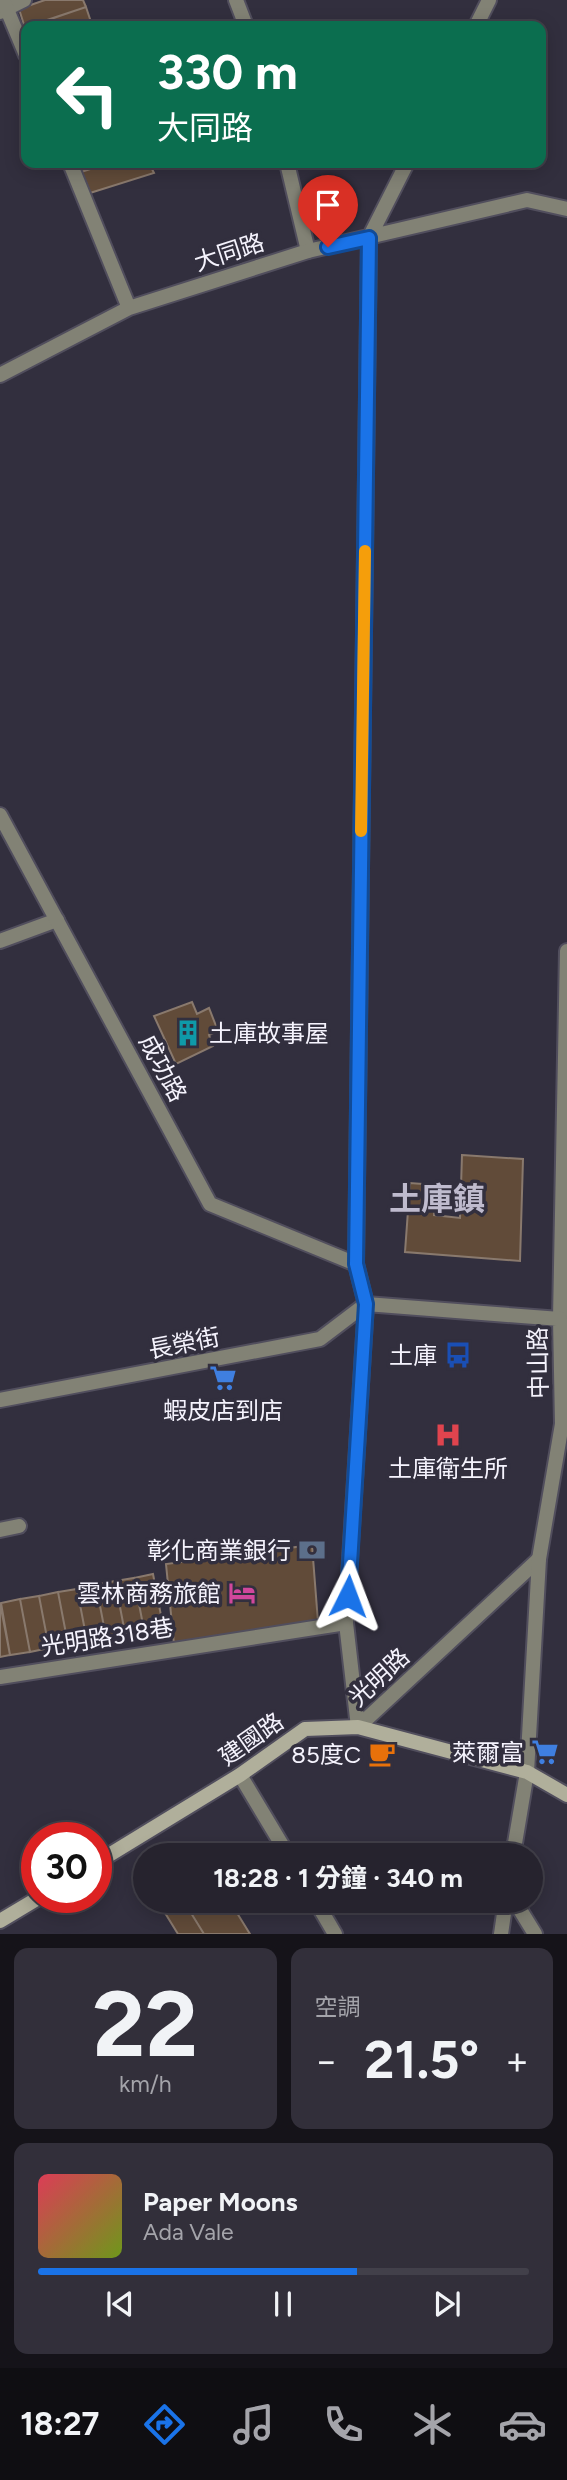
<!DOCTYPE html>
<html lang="zh-TW">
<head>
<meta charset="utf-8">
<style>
  body { margin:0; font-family:Figtree,"Noto Sans TC",sans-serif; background:#322f3a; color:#f1f3f6; height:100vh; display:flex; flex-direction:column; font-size:26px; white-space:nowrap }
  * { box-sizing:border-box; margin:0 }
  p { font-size:23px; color:#a4a4aa }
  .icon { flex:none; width:38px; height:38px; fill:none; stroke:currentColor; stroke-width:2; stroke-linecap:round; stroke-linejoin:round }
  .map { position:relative; height:1934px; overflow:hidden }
  .drawer { display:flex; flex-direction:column; gap:14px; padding:14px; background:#151319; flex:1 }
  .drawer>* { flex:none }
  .hud { position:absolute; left:21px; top:21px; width:525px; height:147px; border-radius:14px; box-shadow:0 4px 18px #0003,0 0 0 2px #42404a; background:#0b6e4f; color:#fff; overflow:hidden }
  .speed { position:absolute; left:21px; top:1822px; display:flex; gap:14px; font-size:35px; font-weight:700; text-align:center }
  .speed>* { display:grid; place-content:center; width:91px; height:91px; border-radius:50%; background:#26232e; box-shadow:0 4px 18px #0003,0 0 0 2px #42404a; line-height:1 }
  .speed .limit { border:10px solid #d22; background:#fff; color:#111 }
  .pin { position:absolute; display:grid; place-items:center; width:60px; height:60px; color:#fff; margin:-72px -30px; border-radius:50% 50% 50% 0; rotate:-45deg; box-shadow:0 0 7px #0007 }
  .pin .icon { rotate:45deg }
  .me { position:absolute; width:77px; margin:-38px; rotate:3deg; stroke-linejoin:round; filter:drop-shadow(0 0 5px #0008) }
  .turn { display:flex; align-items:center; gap:24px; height:147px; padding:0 21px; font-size:32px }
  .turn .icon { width:91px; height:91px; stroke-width:2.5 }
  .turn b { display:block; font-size:49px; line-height:60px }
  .big { font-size:52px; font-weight:700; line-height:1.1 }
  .drawer .tile { flex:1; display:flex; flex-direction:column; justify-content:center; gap:10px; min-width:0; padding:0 24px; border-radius:14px; background:#322f3a }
  .drawer .dial { align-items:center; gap:0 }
  .dial b { font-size:91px; line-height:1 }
  .song { display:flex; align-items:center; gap:21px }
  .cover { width:84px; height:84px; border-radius:10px; background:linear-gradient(135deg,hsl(350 70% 55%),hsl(80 70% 35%)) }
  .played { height:7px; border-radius:4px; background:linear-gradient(90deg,#1a73e8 65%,#42404a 65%) }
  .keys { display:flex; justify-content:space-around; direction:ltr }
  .heat { display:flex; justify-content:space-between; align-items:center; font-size:38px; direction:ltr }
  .drawer .tiles { flex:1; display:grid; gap:14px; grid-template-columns:1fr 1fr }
  .tile:last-child { grid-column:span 2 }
  .trip { position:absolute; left:133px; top:1843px; width:410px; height:70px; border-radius:35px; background:#26232e; box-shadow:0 4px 18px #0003,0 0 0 2px #42404a; font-weight:700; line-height:70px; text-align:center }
  .menu { display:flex; height:112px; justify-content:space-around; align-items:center; background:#0f0e12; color:#a4a4aa }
  .menu .icon { width:49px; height:49px }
  .menu .on { color:#1a73e8 }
  .menu b { font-size:32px; color:#f1f3f6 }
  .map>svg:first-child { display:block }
  .building { fill:#614b39; stroke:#89796d; stroke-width:2 }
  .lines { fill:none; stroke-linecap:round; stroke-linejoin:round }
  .service-casing { stroke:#514e5d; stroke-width:18 }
  .minor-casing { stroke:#514e5d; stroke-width:18 }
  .tertiary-casing { stroke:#514e5d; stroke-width:18 }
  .secondary-casing { stroke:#514e5d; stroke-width:18 }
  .service { stroke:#828275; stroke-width:14 }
  .minor { stroke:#828275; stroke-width:14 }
  .tertiary { stroke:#828275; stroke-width:14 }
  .secondary { stroke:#b0af9b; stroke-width:14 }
  .route-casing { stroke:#114b97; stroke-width:18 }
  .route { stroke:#1a73e8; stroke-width:12 }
  .slow { stroke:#f59e0b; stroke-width:12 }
  .labels { text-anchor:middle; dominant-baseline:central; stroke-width:7; stroke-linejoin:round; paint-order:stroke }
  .street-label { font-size:24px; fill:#f5f3fd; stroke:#322f3e }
  .poi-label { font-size:24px; fill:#f5f3fd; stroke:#322f3e; text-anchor:end }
  .district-label { font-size:32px; font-weight:bold; fill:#bfbbce; stroke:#322f3e }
</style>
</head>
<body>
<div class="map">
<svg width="567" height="1934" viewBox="0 0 567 1934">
  <rect width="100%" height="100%" fill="#322f3e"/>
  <path class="building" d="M45,0H83L86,7L25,28L19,9Z
    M86,7L92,25L88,26H29Z
    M77,163H109L81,172Z
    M109,163H149L154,173L90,193L81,172Z
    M192,1002L197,1014L209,1008L218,1031L209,1035L213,1046L176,1064L154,1016Z
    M462,1155L523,1159L520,1261L405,1252L410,1183L436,1185L434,1215L460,1218Z
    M312,1545L318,1622L174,1644L166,1564Z
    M153,1574L163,1626L144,1630L134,1578Z
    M134,1578L144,1630L125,1633L115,1581Z
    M115,1581L125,1633L106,1637L96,1585Z
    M96,1585L106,1637L87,1641L77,1589Z
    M77,1589L87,1641L68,1644L58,1592Z
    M58,1592L68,1644L49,1648L39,1596Z
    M39,1596L49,1648L30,1652L20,1599Z
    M20,1599L30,1652L10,1655L1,1603Z
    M0,1603L10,1655L0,1657Z
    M196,1847L201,1855H184Z
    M157,1900H183L204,1934H178Z
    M183,1900H229L250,1934H204Z"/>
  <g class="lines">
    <g class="service-casing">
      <path id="service" d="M236,0L246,26
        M0,12L24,0
        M287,163L308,251
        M0,941L57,920
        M0,1530L19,1526
        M0,1677L346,1623
        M240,1775L288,1855
        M315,1900L335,1934
        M514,1900L535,1934"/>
    </g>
    <g class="minor-casing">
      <path id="minor" d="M3,0L26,55
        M476,26L489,0
        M70,163L129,308
        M0,375L129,308L308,251L527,200L567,209
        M356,1264L369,238L407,163
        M366,1304L346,1623L358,1727L539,1559
        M560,1319L567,951
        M0,1400L320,1339L366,1304"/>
    </g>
    <g class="tertiary-casing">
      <path id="tertiary" d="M0,815L210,1204L356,1264L366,1304L560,1319L562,1424L539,1559L527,1772L513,1855
        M501,1934L506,1900"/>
    </g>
    <g class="secondary-casing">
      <path id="secondary" d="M96,1863L240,1775L305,1729L358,1727L527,1772L567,1795
        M0,1921L40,1897"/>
    </g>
    <use href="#service" class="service"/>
    <use href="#minor" class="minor"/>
    <use href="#tertiary" class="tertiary"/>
    <use href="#secondary" class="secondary"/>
  </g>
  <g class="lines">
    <g class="route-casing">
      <path id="route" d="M328,247L369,238L356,1264L366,1304L348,1596"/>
    </g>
    <use href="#route" class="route"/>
    <path class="slow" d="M361,831L365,551"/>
  </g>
  <defs>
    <g id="building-bare" transform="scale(2.1)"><path d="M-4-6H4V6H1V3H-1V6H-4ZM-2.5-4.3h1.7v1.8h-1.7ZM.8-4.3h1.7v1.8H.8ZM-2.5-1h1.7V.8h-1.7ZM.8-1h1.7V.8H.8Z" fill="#0f9aa8" stroke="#322f3e" stroke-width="2.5" paint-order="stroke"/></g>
    <g id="bus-bare" transform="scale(2.1)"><path d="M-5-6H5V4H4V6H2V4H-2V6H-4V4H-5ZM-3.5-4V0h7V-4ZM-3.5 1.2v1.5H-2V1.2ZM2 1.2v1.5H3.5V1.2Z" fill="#1a4fb4" stroke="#322f3e" stroke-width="2.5" paint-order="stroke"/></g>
    <g id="supermarket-bare" transform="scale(2.1)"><path d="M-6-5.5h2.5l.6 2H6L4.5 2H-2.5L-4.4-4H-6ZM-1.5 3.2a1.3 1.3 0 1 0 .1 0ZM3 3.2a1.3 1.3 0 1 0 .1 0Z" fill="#3f7fe0" stroke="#322f3e" stroke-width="2.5" paint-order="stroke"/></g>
    <g id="hospital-bare" transform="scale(2.1)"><path d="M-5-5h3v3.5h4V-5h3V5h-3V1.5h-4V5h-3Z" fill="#e0444e" stroke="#322f3e" stroke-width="2.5" paint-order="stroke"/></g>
    <g id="bank-bare" transform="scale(2.1)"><path d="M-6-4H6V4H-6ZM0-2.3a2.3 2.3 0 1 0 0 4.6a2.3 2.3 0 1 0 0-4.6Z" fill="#5c6f8a" stroke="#322f3e" stroke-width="2.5" paint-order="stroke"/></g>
    <g id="hotel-bare" transform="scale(2.1)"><path d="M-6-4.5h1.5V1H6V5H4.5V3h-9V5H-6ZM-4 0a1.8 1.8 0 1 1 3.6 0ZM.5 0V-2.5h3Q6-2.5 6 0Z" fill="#d1479c" stroke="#322f3e" stroke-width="2.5" paint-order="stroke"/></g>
    <g id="cafe-bare" transform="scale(2.1)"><path d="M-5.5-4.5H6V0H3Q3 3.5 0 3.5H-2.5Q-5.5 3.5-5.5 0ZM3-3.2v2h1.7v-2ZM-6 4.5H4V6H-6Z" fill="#e8710a" stroke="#322f3e" stroke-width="2.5" paint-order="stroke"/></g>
  </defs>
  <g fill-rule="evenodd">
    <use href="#building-bare" x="188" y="1033"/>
    <use href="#bus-bare" x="458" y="1355"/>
    <use href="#supermarket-bare" x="223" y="1378"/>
    <use href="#hospital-bare" x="448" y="1435"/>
    <use href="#bank-bare" x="312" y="1550"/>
    <use href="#hotel-bare" x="242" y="1593"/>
    <use href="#supermarket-bare" x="545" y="1752"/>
    <use href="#cafe-bare" x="382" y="1754"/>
  </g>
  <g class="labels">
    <g class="street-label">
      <text transform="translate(229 252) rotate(-18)">大同路</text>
      <text transform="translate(163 1068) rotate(62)">成功路</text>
      <text transform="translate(184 1343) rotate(-11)">長榮街</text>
      <text transform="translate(538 1363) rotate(-91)">中山路</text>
      <text transform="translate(107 1637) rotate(-9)">光明路318巷</text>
      <text transform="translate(379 1677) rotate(-43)">光明路</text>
      <text transform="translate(251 1739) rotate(-35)">建國路</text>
    </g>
    <g class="poi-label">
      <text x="209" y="1033" text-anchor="start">土庫故事屋</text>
      <text x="437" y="1355">土庫</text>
      <text x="223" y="1410" text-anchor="middle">蝦皮店到店</text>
      <text x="448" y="1468" text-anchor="middle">土庫衛生所</text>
      <text x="291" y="1550">彰化商業銀行</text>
      <text x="221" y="1593">雲林商務旅館</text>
      <text x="524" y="1752">萊爾富</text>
      <text x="361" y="1754">85度C</text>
    </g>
    <g class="district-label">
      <text x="437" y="1199">土庫鎮</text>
    </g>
  </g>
</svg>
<div class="speed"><div class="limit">30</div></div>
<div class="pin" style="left:328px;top:247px;background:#d93025"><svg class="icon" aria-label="arrive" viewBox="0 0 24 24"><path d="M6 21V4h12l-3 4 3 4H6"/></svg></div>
<svg class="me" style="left:348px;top:1596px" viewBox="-20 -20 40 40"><path d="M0-17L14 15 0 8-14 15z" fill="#1a73e8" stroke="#fff" stroke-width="4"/></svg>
<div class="trip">18:28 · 1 分鐘 · 340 m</div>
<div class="hud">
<div class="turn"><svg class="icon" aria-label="left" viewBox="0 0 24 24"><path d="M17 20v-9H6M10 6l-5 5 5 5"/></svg><div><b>330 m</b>大同路</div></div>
</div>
</div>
<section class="drawer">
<div class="tiles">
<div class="tile dial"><b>22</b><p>km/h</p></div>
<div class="tile"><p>空調</p>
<div class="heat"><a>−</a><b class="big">21.5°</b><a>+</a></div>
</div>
<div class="tile">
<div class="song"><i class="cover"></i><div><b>Paper Moons</b><p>Ada Vale</p></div></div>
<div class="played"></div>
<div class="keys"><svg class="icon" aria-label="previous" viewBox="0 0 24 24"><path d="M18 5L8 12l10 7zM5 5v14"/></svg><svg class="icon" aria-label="pause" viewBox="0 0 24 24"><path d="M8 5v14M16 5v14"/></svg><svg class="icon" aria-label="next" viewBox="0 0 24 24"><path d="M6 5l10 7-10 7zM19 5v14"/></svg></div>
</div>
</div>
</section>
<nav class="menu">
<b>18:27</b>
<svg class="icon on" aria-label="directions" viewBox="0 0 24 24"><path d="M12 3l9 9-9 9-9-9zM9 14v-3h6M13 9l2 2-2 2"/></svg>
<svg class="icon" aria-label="music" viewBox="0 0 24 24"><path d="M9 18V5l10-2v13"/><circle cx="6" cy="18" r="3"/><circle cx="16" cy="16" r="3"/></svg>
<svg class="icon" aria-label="phone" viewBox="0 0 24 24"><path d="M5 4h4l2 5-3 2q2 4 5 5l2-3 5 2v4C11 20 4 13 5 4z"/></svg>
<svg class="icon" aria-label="climate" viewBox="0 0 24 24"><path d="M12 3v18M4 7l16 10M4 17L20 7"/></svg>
<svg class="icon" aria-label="car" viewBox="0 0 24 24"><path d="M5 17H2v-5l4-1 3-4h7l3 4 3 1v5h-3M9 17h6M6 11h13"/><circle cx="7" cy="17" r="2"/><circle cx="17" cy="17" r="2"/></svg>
</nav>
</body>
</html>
